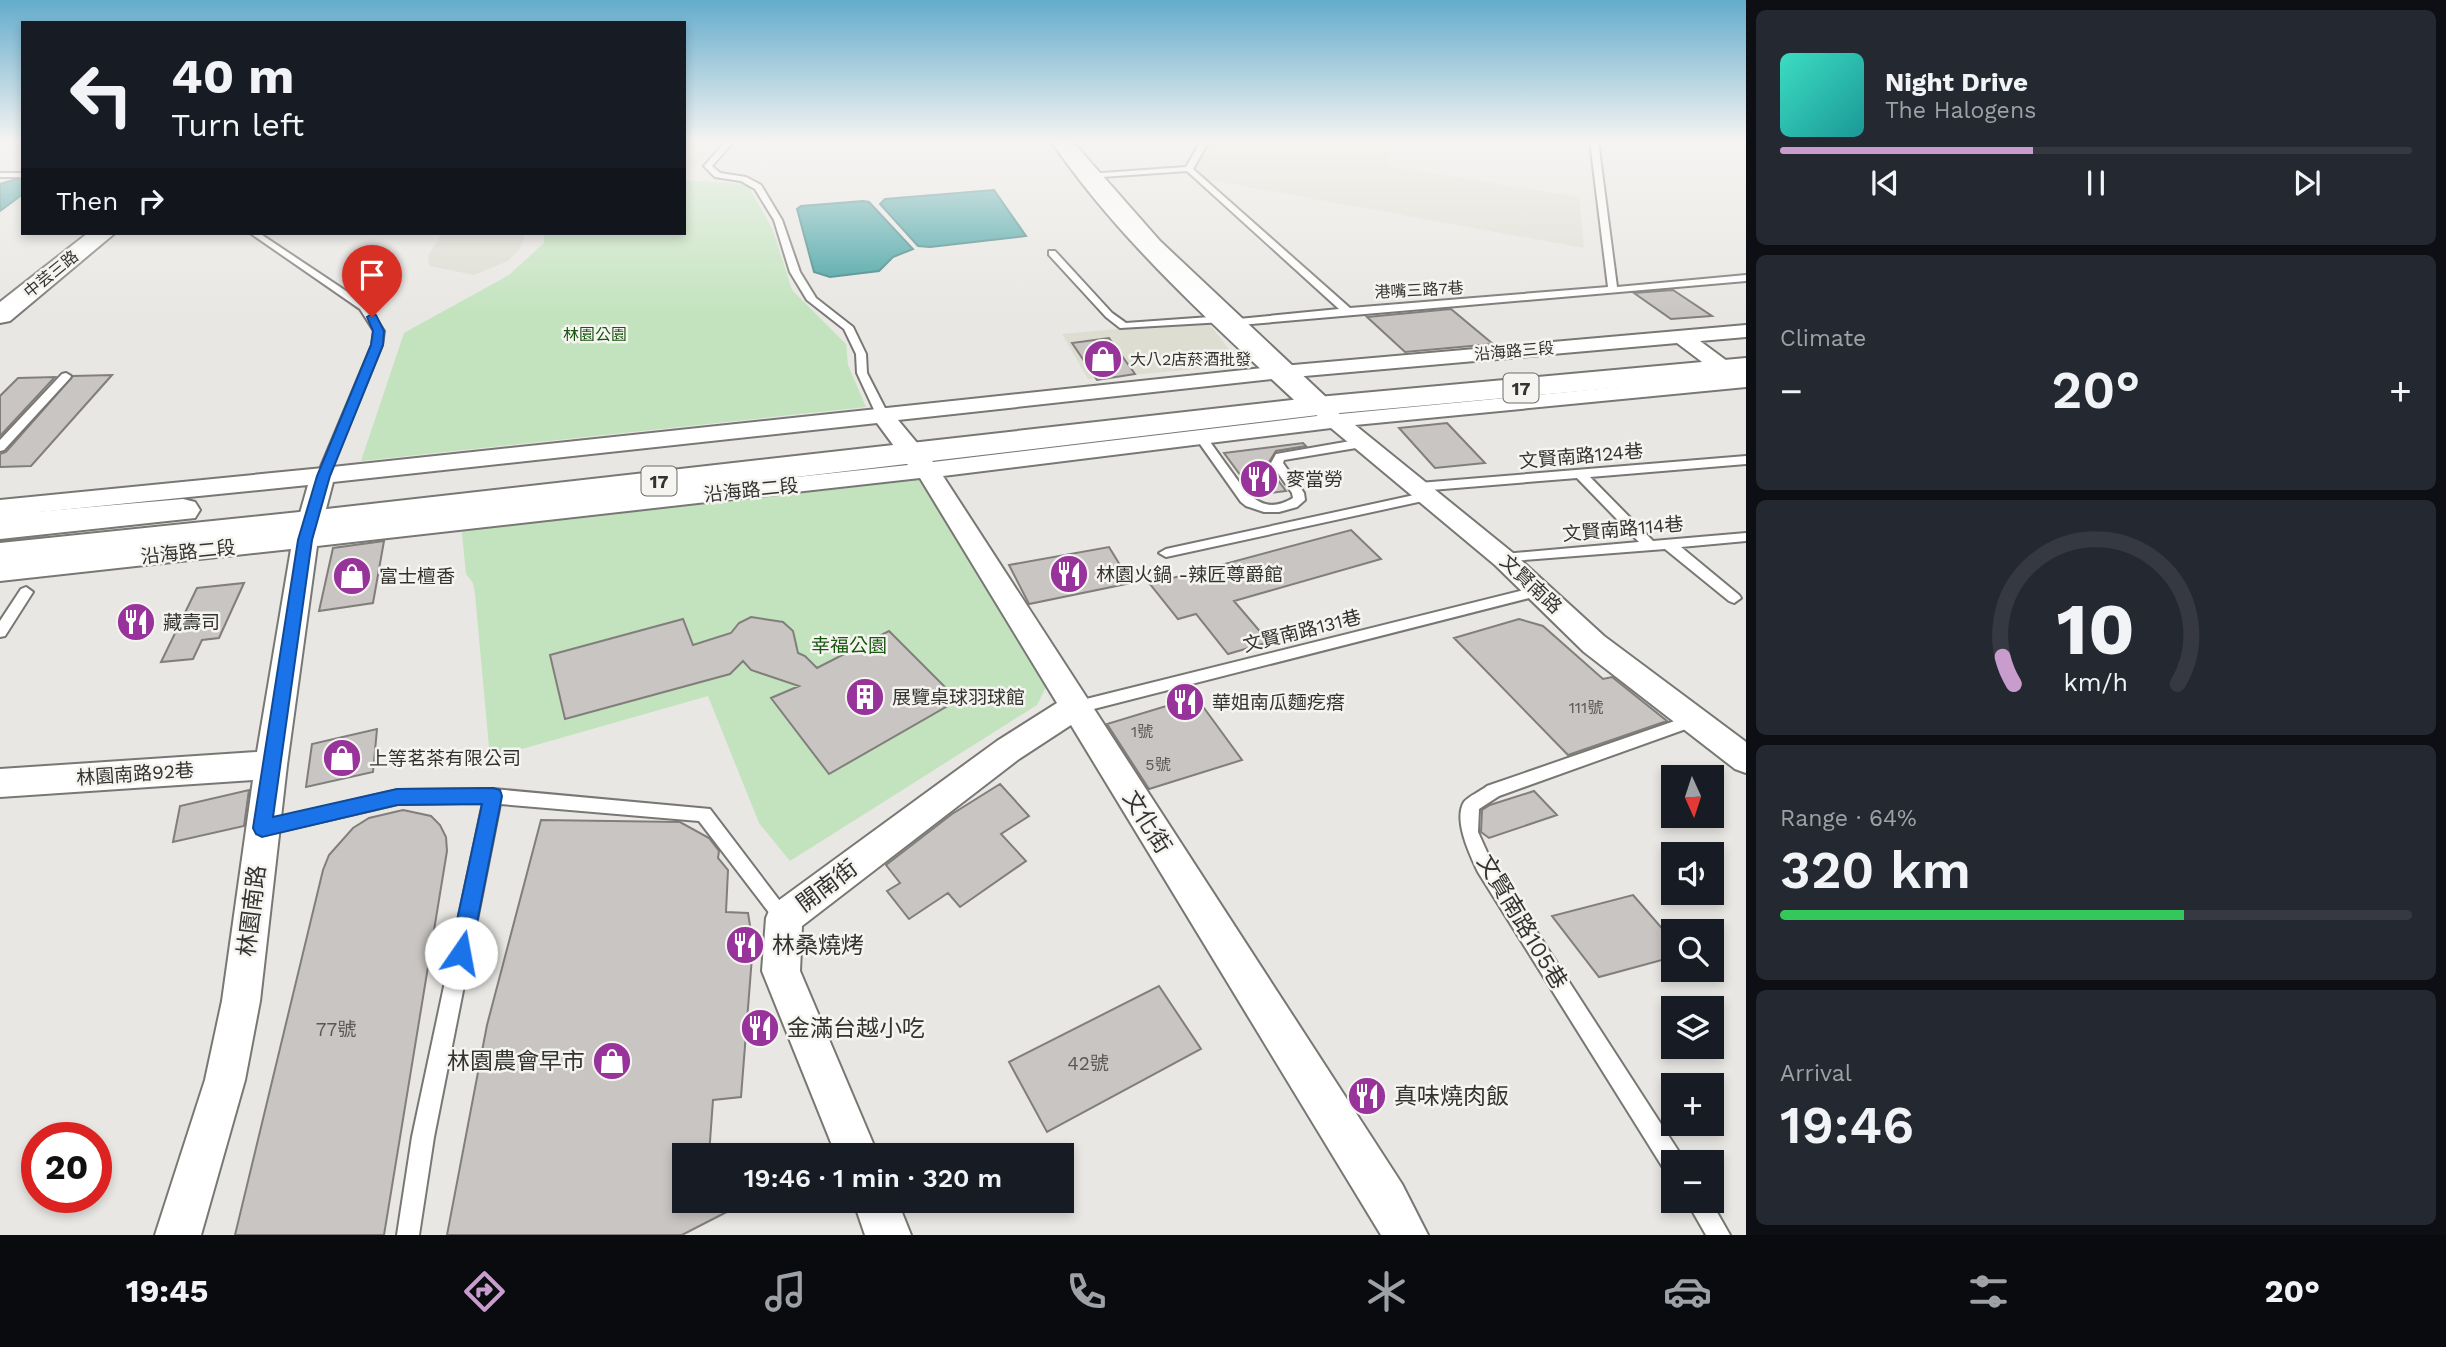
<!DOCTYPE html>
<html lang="en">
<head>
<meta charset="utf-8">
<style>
  body { margin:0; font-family:"Work Sans","Noto Sans TC",sans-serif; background:#242831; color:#f1f3f6; height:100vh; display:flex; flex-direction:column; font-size:26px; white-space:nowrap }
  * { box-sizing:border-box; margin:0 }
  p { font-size:23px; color:#9ea1a6 }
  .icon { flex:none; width:38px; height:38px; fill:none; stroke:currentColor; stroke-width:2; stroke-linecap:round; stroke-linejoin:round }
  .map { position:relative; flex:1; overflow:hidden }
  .side { display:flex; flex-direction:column; gap:10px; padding:10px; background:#0d0f14; width:700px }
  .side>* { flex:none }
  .hud { position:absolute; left:21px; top:21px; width:665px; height:214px; border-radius:0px; box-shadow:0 4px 10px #0003; background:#171b24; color:#f1f3f6; overflow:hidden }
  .needle { width:46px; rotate:177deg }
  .fabs { position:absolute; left:1661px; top:765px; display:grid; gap:14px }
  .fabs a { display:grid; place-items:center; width:63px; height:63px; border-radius:0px; background:#171b24; box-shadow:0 4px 10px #0003; font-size:35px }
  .speed { position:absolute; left:21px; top:1122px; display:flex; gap:14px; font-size:35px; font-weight:700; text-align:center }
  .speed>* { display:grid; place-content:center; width:91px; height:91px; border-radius:50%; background:#171b24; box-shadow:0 4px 10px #0003; line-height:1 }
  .speed .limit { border:10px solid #d22; background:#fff; color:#111 }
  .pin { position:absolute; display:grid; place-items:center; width:60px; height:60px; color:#fff; margin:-72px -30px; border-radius:50% 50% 50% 0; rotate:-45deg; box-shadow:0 0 7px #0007 }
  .pin .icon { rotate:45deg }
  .me { position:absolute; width:77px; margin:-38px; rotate:12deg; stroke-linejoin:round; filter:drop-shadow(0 0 5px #0008) }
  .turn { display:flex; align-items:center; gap:24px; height:147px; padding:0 35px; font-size:32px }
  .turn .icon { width:91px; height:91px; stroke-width:2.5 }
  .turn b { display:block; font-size:49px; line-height:60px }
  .then { display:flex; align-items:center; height:66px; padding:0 35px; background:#0003; gap:14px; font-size:26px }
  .big { font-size:52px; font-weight:600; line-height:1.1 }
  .side .widget { flex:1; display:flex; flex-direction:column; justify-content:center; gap:10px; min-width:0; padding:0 24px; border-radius:10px; background:#242831 }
  .side .dial { align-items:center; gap:0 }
  .dial svg { height:182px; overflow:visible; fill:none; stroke:#363941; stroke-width:7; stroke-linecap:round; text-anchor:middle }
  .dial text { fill:#f1f3f6; stroke:none }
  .song { display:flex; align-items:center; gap:21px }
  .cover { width:84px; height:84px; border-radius:10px; background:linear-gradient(135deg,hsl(170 70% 55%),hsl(180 70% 35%)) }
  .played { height:7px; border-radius:4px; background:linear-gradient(90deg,#c89dcd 40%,#363941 40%) }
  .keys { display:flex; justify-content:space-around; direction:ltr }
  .heat { display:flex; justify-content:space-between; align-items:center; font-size:38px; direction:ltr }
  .charge { height:10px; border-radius:5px; background:linear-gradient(90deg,#34c759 64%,#363941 0) }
  .trip { position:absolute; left:672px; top:1143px; width:402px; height:70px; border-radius:0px; background:#171b24; box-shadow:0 4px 10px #0003; font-weight:600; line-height:70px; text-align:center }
  .dock { display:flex; height:112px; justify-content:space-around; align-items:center; background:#090b0e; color:#9ea1a6 }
  .dock .icon { width:49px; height:49px }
  .dock .active { color:#c89dcd }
  .dock b { font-size:32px; color:#f1f3f6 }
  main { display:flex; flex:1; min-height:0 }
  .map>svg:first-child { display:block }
  .built { fill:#deddd2 }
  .green { fill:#c2e3bd }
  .water { fill:#3e9fa1; stroke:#3b7f80; stroke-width:2 }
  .building { fill:#c8c5c2; stroke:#817e7b; stroke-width:2 }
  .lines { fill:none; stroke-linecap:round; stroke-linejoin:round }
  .lane-casing { stroke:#787774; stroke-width:4 }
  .street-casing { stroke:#787774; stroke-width:4 }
  .secondary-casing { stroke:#787774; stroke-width:4 }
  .primary-casing { stroke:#787774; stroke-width:4 }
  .lane { fill:#fff; fill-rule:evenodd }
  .street { fill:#fff; fill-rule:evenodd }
  .secondary { fill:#fff; fill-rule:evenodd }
  .primary { fill:#fff; fill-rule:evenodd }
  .route { fill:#1a73e8; stroke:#114b97; stroke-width:2 }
  .labels { text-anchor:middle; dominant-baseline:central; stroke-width:5; stroke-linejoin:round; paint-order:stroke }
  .far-street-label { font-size:16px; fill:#333332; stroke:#f5f4f0 }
  .far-park-label { font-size:16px; fill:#195710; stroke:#f5f4f0 }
  .far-poi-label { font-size:16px; fill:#333332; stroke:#f5f4f0; text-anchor:start }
  .number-label { font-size:16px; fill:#585856 }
  .shield { fill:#f5f4f0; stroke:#6d6d6b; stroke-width:2 }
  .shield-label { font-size:18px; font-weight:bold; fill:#333332 }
  .street-label { font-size:19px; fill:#333332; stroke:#f5f4f0 }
  .poi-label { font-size:19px; fill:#333332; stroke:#f5f4f0; text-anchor:start }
  .park-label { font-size:19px; fill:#195710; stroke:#f5f4f0 }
  .near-number-label { font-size:19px; fill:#585856 }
  .near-street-label { font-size:23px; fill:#333332; stroke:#f5f4f0 }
  .near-poi-label { font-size:23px; fill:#333332; stroke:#f5f4f0; text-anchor:start }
</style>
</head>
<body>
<main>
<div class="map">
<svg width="1746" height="1235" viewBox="0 0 1746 1235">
  <rect width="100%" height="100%" fill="#e8e7e3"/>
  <path class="built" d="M684,141H721L691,169H684Z
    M1207,141H1393L1387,166L1579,197L1584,248L1187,176Z
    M442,233H524V239L519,250L508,261L474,275L429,266L428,256Z
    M1207,321L1241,365L1088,379L1062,334Z"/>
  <path class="green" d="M684,180L747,184L773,230L792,290L846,344L848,365L866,407L361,461L404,333L509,275L544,243V233H684Z
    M904,477L917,479L931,489L1046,687L1037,705L790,861L759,823L708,696L490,758L475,594L473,583L466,574L462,533L465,529Z"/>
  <path class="water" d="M19,178L23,179V194L0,211V184Z
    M994,190L1026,236L930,247L918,246L880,204L885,199Z
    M863,201L869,202L913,249L893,257L879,271L830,277L814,272L797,209L801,206Z"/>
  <path class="building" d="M1673,290L1712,316L1671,319L1634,293Z
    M1451,309L1493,344L1405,352L1367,317Z
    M1109,338L1135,374L1097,380L1072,343Z
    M112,375L31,466L0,467V454L6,452L73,376Z
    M55,377L0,436V396L18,378Z
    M1447,423L1485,463L1435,468L1399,428Z
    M1303,443L1306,446L1276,451L1269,462L1268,467L1286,491L1255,495L1224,453Z
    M1351,530L1381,559L1234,601L1269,642L1228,654L1196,614L1178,619L1150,584Z
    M384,541L373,603L319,611L333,548Z
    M1109,547L1131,583L1029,604L1009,565Z
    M244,583L219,638L202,640L193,659L161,662L197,588Z
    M751,617L783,622L793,631L798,653L805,656L817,668L889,631L958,700L829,774L771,698L799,686L751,670L743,661L730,674L565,719L550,655L683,619L693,645L731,633L739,623Z
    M1519,619L1543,626L1603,679L1612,677L1667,721L1568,755L1454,638Z
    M1196,697L1242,760L1149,789L1107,724Z
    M377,729L373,772L306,787L312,744Z
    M1000,784L1029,816L1001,834L1026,861L960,907L948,893L909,919L887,891L900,883L886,865L952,814Z
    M249,790L244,826L173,842L180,806Z
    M1534,791L1557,815L1489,838L1481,832L1482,810L1490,805Z
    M403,810L431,816L440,825L446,837L447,851L384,1235H235L323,870L329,855L353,828L369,818Z
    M541,820L680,822L709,838L719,851L718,858L728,870L726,912L748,913L753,944L741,1097L713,1100L709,1155H684V1200H750L682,1235H447L487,1025Z
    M1633,895L1673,941V957L1599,977L1552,916Z
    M1159,986L1201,1049L1047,1132L1009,1062Z"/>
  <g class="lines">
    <g class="lane-casing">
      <path id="lane" d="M726,141H734L712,166L720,173L746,177L761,185L782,220L800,272L816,298L853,327L866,354L867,373L888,414L886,416L882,417L876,414L857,373L856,354L844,329L807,300L790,272L774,220L755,189L741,181L715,177L704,166Z
        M1201,141H1209L1193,169L1350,308L1608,287L1590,141H1598L1617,287L1746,275V281L1228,326L1224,325V322L1120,328L1106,317L1049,255V251H1055L1112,313L1126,323L1224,316L1228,320L1339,309L1187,171L1088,178L1084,176L1088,174L1186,167Z
        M0,173H23V177H0Z
        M250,233H259L367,305L384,331L382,345L327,479H319L317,476L372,345L374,331L360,309Z
        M66,373L71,376L70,378L4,450L0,451V440L62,374Z
        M1201,434L1205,435C1214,447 1222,459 1231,471C1247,493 1262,517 1293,498L1292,493L1271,463L1276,454L1362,439L1368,443L1362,447L1284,460L1283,463L1304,493L1305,500L1297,507L1279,512H1264L1246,506L1241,502L1195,437Z
        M1746,456V464L1590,477L1653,541L1746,533V541L1681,547L1739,595L1741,598L1734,603L1729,601L1665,549L1499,562L1497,559L1499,556L1504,554L1639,542L1577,478L1419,491L1413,487L1419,483Z
        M1428,492L1434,496L1432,499L1166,557L1159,553L1166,549Z
        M1540,586L1545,588L1547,591L1545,594L1074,714L1069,712L1066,708L1069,704L1074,702Z
        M26,587L33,592L5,636L0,637V621L21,589Z
        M1692,715L1697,717L1700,721L1697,725L1499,796L1479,809L1478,832L1491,861L1681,1155L1683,1162H1673V1174L1665,1171L1478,872C1470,855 1453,820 1464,802C1469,796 1481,791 1487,786Z
        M493,789L710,809L792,917L789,923L783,926L777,923L699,821L500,804L434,1137L419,1235H397L412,1137L483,803L398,804L264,835L258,833L256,828L258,823L264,821L398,790Z
        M1686,1200H1710L1730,1235H1706Z"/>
    </g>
    <g class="street-casing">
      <path id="street" d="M1746,325V337L1700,341L1746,375V387L1355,425L1513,553L1604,636L1746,742V773L1735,769L1584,652L1495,565L1331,428L943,476L1402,1184L1428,1235H1381L1071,725L1019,759L802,926L800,971L878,1155H836L762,971L766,918L771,906L997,741L1057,703L920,478L317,546L287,765L260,1001L245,1080L201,1235H155L205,1080L222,1001L253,780L0,797V769L257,752L291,549L0,581V563L295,531L308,485L0,516V500L323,468L1282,366ZM1677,343L1722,377L1340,414L1327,407L1319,409L1317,416L933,462L898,420L1282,378ZM877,423L908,465L321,528L333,482Z
        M853,1200H897L911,1235H865Z"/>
    </g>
    <g class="secondary-casing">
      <path id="secondary" d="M1051,141H1072L1160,241L1329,400L1333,406L1329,412L1318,415L1307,412C1217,328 1121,243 1051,141Z
        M88,233H115L10,321L0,323V302Z"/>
    </g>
    <g class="primary-casing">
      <path id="primary" d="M1746,358V376L1318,415L309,535L0,567V543L309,511L1318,397Z
        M183,499L195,502L200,510L195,518L0,539V515Z"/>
    </g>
    <use href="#lane" class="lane"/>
    <use href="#street" class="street"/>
    <use href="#secondary" class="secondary"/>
    <use href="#primary" class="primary"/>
  </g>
  <linearGradient id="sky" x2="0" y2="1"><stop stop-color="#64accc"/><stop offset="0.45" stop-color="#f5f4f2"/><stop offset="1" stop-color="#f5f4f2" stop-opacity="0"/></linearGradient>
  <rect width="1746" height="314" fill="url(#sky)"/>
  <path class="route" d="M372,314L376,315L384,331L383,345L330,476L312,540L273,817L397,789L493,788L500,790L502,796L471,953L468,961L461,964L453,961L450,953L482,804L397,805L262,837L256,834L253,828L298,540L317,476L371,345L373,331L367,317Z"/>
  <defs>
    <g id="shop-disc" transform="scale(2.0125)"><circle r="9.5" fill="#97339a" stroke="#f5f4f0"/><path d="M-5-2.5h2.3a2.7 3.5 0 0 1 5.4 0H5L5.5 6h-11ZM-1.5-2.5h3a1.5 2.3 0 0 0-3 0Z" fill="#fff"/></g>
    <g id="restaurant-disc" transform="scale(2.0125)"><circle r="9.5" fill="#97339a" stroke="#f5f4f0"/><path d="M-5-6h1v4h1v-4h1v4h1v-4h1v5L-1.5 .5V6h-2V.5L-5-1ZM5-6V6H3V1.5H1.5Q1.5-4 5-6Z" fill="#fff"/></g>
    <g id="building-disc" transform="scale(2.0125)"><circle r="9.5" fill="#97339a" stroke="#f5f4f0"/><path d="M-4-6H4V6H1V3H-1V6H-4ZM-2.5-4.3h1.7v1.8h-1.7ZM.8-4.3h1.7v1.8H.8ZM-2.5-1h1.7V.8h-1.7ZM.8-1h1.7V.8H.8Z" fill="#fff"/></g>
  </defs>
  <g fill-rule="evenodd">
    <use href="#shop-disc" x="1103" y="359"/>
    <use href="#restaurant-disc" x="1259" y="479"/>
    <use href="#restaurant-disc" x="1069" y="574"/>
    <use href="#shop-disc" x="352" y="576"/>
    <use href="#restaurant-disc" x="136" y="622"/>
    <use href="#building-disc" x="865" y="697"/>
    <use href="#restaurant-disc" x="1185" y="702"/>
    <use href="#shop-disc" x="342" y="758"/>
    <use href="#restaurant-disc" x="745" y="945"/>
    <use href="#restaurant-disc" x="760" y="1028"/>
    <use href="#shop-disc" x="612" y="1061"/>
    <use href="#restaurant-disc" x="1367" y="1096"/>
  </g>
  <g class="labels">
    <g class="far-street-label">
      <text transform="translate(51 274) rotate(-39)">中芸三路</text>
      <text transform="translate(1419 290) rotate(-3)">港嘴三路7巷</text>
      <text transform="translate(1514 351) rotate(-5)">沿海路三段</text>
    </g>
    <g class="far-park-label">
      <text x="595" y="334">林園公園</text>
    </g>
    <g class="far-poi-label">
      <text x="1130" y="359">大八2店菸酒批發</text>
    </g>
    <g class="number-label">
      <text x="1586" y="707">111號</text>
      <text x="1142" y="731">1號</text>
      <text x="1158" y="764">5號</text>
    </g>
    <g class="shield">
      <rect x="1503.5" y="373.5" width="35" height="29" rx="5"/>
      <rect x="641.5" y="466.5" width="35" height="29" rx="5"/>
    </g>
    <g class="shield-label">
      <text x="1521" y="388">17</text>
      <text x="659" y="481">17</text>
    </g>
    <g class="street-label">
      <text transform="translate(1581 456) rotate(-5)">文賢南路124巷</text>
      <text transform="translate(751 490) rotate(-6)">沿海路二段</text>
      <text transform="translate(1623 529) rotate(-5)">文賢南路114巷</text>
      <text transform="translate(188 552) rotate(-6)">沿海路二段</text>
      <text transform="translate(1531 584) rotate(43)">文賢南路</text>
      <text transform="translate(1302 631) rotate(-14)">文賢南路131巷</text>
      <text transform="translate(135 774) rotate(-4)">林園南路92巷</text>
    </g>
    <g class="poi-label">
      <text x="1286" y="479">麥當勞</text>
      <text x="1096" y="574">林園火鍋 -辣匠尊爵館</text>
      <text x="379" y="576">富士檀香</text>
      <text x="163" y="622">藏壽司</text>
      <text x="892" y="697">展覽桌球羽球館</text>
      <text x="1212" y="702">華姐南瓜麵疙瘩</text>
      <text x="369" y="758">上等茗茶有限公司</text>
    </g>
    <g class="park-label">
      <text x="849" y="645">幸福公園</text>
    </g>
    <g class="near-number-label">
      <text x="336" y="1029">77號</text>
      <text x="1088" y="1063">42號</text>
    </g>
    <g class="near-street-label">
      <text transform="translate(1147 822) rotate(58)">文化街</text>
      <text transform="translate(827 886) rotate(-37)">開南街</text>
      <text transform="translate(252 911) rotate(-83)">林園南路</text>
      <text transform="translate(1522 922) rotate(59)">文賢南路105巷</text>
    </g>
    <g class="near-poi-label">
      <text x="772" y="945">林桑燒烤</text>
      <text x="787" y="1028">金滿台越小吃</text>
      <text x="585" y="1061" text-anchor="end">林園農會早市</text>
      <text x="1394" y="1096">真味燒肉飯</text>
    </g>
  </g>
</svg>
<div class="fabs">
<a><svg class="needle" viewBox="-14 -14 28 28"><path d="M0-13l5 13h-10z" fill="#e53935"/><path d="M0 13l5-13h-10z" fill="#9ea1a6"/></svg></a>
<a><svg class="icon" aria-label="sound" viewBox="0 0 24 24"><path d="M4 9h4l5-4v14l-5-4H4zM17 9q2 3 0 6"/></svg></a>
<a><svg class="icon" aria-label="search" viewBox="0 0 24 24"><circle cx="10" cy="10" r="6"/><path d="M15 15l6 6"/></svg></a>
<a><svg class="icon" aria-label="layers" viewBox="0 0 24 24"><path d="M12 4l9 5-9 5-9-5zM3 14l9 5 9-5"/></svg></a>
<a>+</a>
<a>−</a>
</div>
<div class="speed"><div class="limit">20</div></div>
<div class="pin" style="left:372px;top:317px;background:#d93025"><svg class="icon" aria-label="arrive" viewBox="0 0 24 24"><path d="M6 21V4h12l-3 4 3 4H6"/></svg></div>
<svg class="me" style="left:461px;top:953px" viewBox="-20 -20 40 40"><circle r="19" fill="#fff"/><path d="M0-13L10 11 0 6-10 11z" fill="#1a73e8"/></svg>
<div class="trip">19:46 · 1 min · 320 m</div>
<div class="hud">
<div class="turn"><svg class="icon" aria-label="left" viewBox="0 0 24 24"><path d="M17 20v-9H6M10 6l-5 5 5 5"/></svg><div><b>40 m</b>Turn left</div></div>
<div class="then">Then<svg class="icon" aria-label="right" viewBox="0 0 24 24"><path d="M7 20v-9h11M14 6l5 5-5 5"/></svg></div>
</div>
</div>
<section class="side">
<div class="widget">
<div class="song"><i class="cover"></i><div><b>Night Drive</b><p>The Halogens</p></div></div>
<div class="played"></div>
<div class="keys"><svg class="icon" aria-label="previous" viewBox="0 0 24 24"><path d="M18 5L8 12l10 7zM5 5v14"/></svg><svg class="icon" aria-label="pause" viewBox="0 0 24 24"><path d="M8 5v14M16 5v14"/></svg><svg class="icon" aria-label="next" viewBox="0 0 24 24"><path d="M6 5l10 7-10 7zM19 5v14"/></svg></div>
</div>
<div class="widget"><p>Climate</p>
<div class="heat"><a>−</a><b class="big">20°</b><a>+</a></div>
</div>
<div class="widget dial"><svg viewBox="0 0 100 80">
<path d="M14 69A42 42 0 1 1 86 69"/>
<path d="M14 69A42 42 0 0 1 9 57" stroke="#c89dcd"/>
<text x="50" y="56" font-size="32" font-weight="700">10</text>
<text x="50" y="72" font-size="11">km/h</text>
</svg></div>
<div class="widget"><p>Range · 64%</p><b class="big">320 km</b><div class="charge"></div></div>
<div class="widget"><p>Arrival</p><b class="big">19:46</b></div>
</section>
</main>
<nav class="dock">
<b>19:45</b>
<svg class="icon active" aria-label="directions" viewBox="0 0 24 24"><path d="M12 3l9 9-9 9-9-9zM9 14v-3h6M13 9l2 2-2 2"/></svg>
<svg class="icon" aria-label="music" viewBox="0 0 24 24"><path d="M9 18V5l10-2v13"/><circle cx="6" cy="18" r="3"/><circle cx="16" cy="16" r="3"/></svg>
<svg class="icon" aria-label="phone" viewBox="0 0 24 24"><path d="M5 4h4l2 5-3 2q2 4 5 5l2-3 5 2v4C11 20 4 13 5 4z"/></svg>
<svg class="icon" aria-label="climate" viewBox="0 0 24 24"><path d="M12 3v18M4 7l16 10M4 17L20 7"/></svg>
<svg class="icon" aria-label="car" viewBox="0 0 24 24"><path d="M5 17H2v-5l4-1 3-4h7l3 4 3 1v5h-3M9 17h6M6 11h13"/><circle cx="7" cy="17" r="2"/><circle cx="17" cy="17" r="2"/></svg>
<svg class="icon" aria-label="filters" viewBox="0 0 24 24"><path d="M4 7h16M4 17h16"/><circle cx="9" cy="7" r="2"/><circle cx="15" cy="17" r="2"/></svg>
<b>20°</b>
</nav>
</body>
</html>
